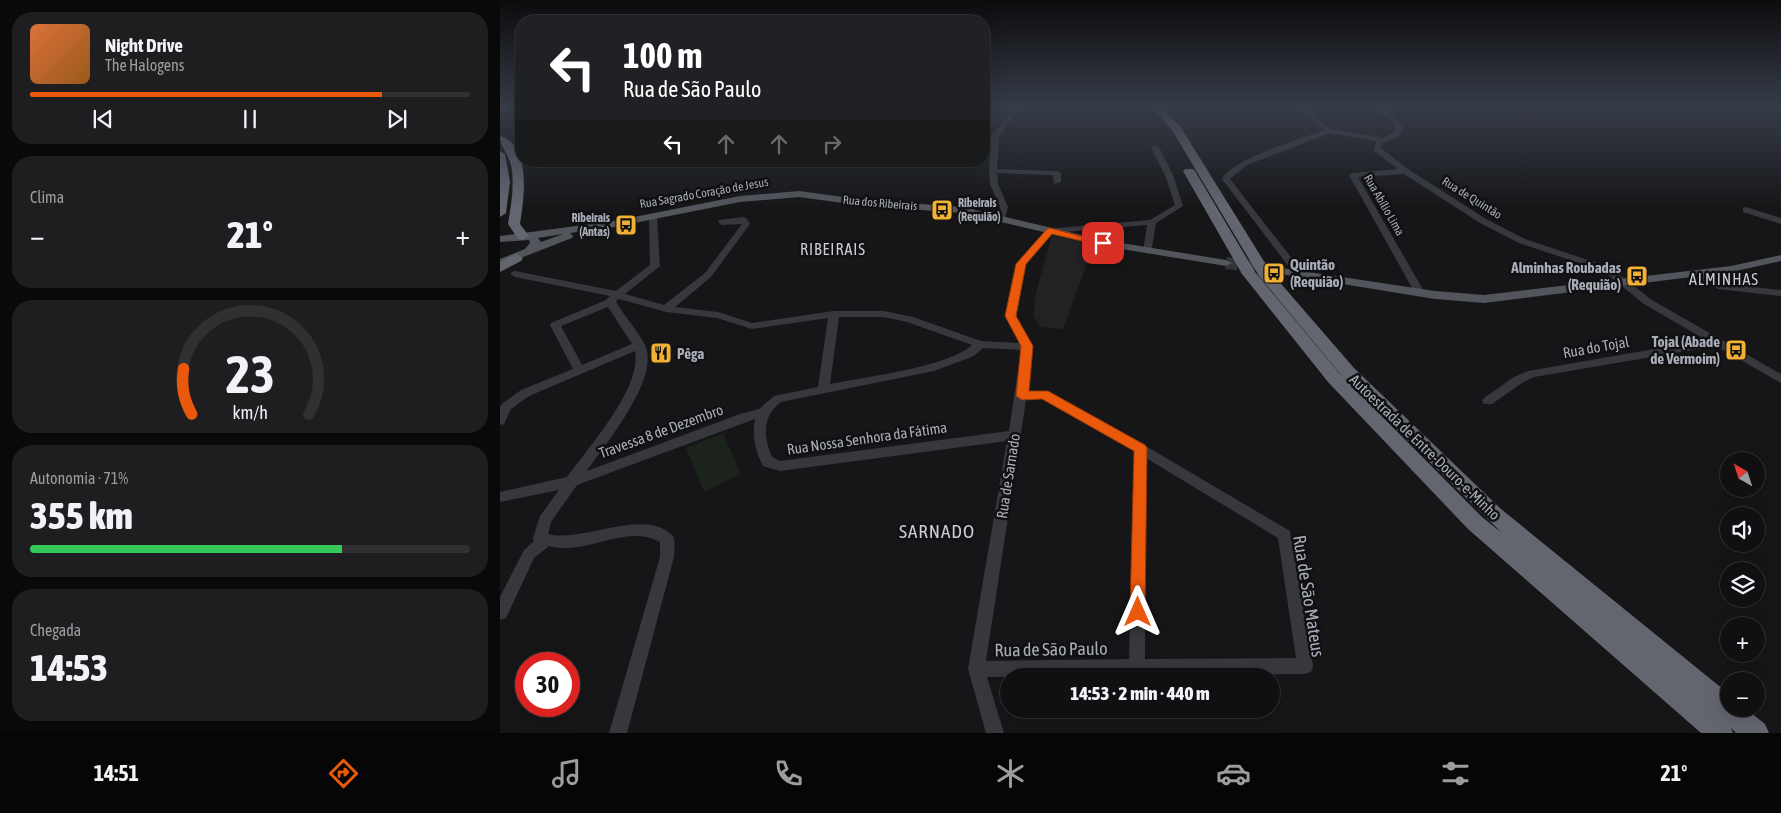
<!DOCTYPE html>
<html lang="pt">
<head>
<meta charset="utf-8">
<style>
  body { margin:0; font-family:"Asap Condensed",sans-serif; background:#1e1e20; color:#f1f3f6; height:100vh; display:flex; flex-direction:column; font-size:19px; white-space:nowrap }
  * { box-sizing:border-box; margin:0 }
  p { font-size:16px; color:#9c9d9f }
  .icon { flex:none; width:28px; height:28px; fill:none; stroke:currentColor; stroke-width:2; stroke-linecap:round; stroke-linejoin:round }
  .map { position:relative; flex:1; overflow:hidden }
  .panel { display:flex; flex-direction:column; gap:12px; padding:12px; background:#09090a; width:500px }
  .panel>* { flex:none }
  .guide { position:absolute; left:15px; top:15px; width:475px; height:152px; border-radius:20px; box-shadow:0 5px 20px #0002,0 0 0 1px #303032; background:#202124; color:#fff; overflow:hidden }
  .needle { width:32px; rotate:321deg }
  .fabs { position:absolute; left:1220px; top:452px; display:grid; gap:10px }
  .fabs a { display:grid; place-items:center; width:45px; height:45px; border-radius:50%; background:#101012; box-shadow:0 5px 20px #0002,0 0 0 1px #303032; font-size:25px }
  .speed { position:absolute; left:15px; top:652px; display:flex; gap:10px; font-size:25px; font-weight:700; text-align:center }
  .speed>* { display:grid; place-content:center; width:65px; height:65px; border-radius:50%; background:#101012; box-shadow:0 5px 20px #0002,0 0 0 1px #303032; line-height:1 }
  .speed .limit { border:8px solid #d22; background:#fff; color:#111 }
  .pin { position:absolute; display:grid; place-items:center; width:42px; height:42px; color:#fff; margin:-21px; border-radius:10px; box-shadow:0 2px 8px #0006 }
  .me { position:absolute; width:55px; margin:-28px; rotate:0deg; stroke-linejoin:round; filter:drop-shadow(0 0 4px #0008) }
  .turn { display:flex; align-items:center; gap:18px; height:105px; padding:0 25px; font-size:22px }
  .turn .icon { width:65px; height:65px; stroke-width:2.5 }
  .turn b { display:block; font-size:35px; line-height:42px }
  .lanes { display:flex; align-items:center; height:48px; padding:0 25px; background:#0003; justify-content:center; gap:25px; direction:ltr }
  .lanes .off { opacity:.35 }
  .big { font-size:38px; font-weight:800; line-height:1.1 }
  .panel .widget { flex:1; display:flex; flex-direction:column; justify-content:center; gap:8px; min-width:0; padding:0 18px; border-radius:20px; background:#1e1e20 }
  .panel .dial { align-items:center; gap:0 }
  .dial svg { height:130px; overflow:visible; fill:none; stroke:#303032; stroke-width:7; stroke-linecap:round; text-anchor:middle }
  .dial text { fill:#f1f3f6; stroke:none }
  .song { display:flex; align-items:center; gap:15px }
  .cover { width:60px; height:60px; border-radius:8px; background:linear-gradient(135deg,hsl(20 70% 55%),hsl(30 70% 35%)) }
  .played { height:5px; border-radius:2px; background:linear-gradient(90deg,#ea580c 80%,#303032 80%) }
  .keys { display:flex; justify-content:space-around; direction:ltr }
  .heat { display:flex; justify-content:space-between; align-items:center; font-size:28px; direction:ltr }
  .charge { height:8px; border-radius:4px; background:linear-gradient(90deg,#34c759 71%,#303032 0) }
  .trip { position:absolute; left:500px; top:668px; width:280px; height:50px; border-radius:25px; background:#101012; box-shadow:0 5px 20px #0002,0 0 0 1px #303032; font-weight:800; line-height:50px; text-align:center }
  .tabs { display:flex; height:80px; justify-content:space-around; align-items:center; background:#060607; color:#9c9d9f }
  .tabs .icon { width:35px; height:35px }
  .tabs .selected { color:#ea580c }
  .tabs b { font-size:22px; color:#f1f3f6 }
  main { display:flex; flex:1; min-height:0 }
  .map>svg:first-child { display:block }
  .built { fill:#222225 }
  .green { fill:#1c231d }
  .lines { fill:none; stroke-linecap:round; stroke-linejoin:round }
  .major-tunnel { stroke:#333438; stroke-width:12; stroke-dasharray:12 5.5; stroke-linecap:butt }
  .minor { fill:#37383d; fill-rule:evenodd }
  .major { fill:#53555c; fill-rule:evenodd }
  .highway { fill:#63666e; fill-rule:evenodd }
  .route { fill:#ea580c; stroke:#983908 }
  .labels { text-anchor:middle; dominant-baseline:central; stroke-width:5; stroke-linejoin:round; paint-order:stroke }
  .far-street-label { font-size:12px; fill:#a8adb8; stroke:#111113 }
  .far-poi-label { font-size:12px; font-weight:bold; fill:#a8adb8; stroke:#111113; text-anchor:start }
  .poi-label { font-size:15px; font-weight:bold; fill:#a8adb8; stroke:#111113; text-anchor:start }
  .street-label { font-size:15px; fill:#a8adb8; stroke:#111113 }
  .neighbourhood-label { font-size:16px; letter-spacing:1px; fill:#c9ccd4; stroke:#111113 }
  .near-street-label { font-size:18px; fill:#a8adb8; stroke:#111113 }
  .near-neighbourhood-label { font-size:19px; letter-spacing:1px; fill:#c9ccd4; stroke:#111113 }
</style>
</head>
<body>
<main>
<section class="panel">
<div class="widget">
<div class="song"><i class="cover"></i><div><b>Night Drive</b><p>The Halogens</p></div></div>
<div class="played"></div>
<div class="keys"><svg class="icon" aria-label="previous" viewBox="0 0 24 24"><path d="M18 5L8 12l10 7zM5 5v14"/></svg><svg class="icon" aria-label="pause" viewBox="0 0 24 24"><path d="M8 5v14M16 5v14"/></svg><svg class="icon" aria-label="next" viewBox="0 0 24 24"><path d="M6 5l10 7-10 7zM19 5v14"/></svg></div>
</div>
<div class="widget"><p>Clima</p>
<div class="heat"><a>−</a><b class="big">21°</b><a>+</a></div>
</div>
<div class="widget dial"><svg viewBox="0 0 100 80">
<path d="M14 69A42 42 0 1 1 86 69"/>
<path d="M14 69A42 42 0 0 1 9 41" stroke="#ea580c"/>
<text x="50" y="56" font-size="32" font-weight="700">23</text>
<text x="50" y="72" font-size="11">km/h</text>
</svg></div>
<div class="widget"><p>Autonomia · 71%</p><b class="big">355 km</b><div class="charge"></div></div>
<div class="widget"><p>Chegada</p><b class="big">14:53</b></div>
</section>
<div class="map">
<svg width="1281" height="733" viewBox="0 0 1281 733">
  <rect width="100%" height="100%" fill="#161618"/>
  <path class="built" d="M484,106H516L496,126L484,125Z
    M552,235L594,244L563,329L540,327L533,316L536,293Z"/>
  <path class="green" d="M223,433L241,474L204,492L186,448Z"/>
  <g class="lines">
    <path class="major-tunnel" d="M726,263L769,269"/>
    <path class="minor" d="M515,106H521L499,137L497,169L557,171L561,173V182L554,184L553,175L497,173L498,184L508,207L505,219L501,222L497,219L500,207L490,184L489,174L491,137Z
      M797,106H803L831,129L883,138L892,133L896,129L893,122L874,106H881L898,120L904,129L898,137L882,143L881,148L905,167L986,219L1025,239L1109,267L1152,300L1281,374V383L1216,346L1034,377L1022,383L992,404H984L982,401L984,398L1014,377L1028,371L1206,340L1144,304L1103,271L1019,243L980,223L904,174L858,177L925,293L924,295H916L849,175L853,173L898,169L874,151L876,141L830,133L747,165L730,179L804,274L799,277L796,276L722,179C730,160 803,138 824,130Z
      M652,145L659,147L673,175L683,206L656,223L651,253L648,254L643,251L647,225L553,233L526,265L516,316L532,347L527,391H548L644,445L790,531L813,666L811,672L805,674L487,677L504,733H486L468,669L507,441L280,471L263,466C255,451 252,435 255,419L77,485L51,522L48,534C82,543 144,507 172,535C176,539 174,551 174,557L127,733H109L160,557V542C125,523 85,557 49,546L34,558L6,618L0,620V597L24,550L34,541L33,538L40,516L59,490L0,502V492L67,477C89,447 142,388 135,351L29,396L11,409L4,424L0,425V407L2,404L21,390L73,369L50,325L51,323L106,300L110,296L15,277L10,274L12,272L15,271L116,291L150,265L149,217L153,214L157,217L160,266L125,294L164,305L205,273L242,224L222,225L218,222L219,220L243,217L246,218L250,224L211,277L175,307L218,312L252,323L334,311H384L413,317L481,341L520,343L506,316L516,264L547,229L650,220L675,205L665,175L651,147ZM119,299L166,312L217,318L252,329L328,318L318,387L274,396L259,409L240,414L87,471C105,444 163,376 144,343C137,330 126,318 118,305L116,301ZM108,307L132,344L82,365L61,326ZM339,317H384L407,322L472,345C448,367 365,377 330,384ZM483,348L521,350L509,431L280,461L272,457C263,436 262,416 281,402L434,371L474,356ZM542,398L634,450L629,659L486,661L526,400ZM646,458L778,538L796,658L645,659Z
      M1246,207L1281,218V224L1243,212V208Z
      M1196,271L1220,283L1281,290V296L1218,289L1193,276L1191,274Z"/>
    <path class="major" d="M7,106H17L0,113V108Z
      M299,191L365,200L463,207L603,240L726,260L732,263L726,266L603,246L463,213L365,206L299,197L240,202L114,227L70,233L73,236L72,238L0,266V259L25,249L30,243L29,240L0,242V236L114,221L240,196ZM63,234L41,242L38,238Z
      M1281,255V261L1231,272L984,303L935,299L769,272L763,269L769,266L935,291L984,295L1231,266Z"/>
    <path class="highway" d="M651,106H660L680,126L770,271L854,368L1001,509L1229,694V709H1246L1265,724L1269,733H1236L1231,728L1233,733H1201L968,529L828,382L742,274L683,171L685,169H693L695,171L755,272L840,374L982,517L1002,533L842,376L759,276L672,130Z
      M0,136C32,145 24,200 20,224L29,236L23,240L18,239L8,224C11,205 15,184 11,165C8,153 0,147 0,136Z
      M0,151L5,154L10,182L6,213L0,217Z
      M16,254L23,258L21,261L0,272V262Z"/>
  </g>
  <linearGradient id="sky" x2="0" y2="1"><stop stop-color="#0c0c0d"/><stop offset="0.51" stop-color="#363c48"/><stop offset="1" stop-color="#363c48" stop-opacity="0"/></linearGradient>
  <rect width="1281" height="208" fill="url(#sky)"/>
  <path class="route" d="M550,228L607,243L603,246L552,234L526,264L516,316L533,346L529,391H548L645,445L647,448L645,612L643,617L638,619L632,617L630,612L634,451L542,399L522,400L516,396L521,346L505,316L516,264L547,229Z"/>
  <defs>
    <g id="bus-square" transform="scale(1.125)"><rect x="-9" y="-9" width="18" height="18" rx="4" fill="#f2b134" stroke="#111113"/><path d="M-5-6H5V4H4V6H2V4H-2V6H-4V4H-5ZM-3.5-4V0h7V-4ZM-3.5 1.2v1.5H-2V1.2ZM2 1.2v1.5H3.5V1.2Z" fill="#111"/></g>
    <g id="restaurant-square" transform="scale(1.125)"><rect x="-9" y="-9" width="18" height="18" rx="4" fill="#f2b134" stroke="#111113"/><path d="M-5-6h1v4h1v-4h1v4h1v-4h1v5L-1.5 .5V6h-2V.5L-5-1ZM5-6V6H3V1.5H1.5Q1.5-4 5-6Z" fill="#111"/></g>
  </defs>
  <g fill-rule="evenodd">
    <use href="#bus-square" x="442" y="210"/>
    <use href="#bus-square" x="126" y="225"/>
    <use href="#bus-square" x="774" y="273"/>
    <use href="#bus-square" x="1137" y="276"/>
    <use href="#bus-square" x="1236" y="350"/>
    <use href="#restaurant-square" x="161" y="353"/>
  </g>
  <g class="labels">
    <g class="far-street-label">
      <text transform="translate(204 193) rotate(-10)">Rua Sagrado Coração de Jesus</text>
      <text transform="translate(972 198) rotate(32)">Rua de Quintão</text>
      <text transform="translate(380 203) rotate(5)">Rua dos Ribeirais</text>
      <text transform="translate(884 205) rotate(60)">Rua Abílio Lima</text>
    </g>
    <g class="far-poi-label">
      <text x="458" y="203">Ribeirais<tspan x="458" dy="14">(Requião)</tspan></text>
      <text x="110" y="218" text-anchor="end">Ribeirais<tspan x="110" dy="14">(Antas)</tspan></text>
    </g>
    <g class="poi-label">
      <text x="790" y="264">Quintão<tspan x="790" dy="17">(Requião)</tspan></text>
      <text x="1121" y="267" text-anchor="end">Alminhas Roubadas<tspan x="1121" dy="17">(Requião)</tspan></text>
      <text x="1220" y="341" text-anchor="end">Tojal (Abade<tspan x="1220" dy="17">de Vermoim)</tspan></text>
      <text x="177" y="353">Pêga</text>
    </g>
    <g class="street-label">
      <text transform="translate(1096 347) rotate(-10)">Rua do Tojal</text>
      <text transform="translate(161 431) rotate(-20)">Travessa 8 de Dezembro</text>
      <text transform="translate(367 438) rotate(-8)">Rua Nossa Senhora da Fátima</text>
      <text transform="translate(925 447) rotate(44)">Autoestrada de Entre-Douro-e-Minho</text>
      <text transform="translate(508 476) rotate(-81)">Rua de Sarnado</text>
    </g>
    <g class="neighbourhood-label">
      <text x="333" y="249">RIBEIRAIS</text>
      <text x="1224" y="279">ALMINHAS</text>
    </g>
    <g class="near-street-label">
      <text transform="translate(809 596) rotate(81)">Rua de São Mateus</text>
      <text transform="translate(551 649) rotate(-1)">Rua de São Paulo</text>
    </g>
    <g class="near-neighbourhood-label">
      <text x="437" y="531">SARNADO</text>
    </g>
  </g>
</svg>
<div class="fabs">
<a><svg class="needle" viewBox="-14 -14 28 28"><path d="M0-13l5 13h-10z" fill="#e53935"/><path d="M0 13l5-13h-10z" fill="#9c9d9f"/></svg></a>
<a><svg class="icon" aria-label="sound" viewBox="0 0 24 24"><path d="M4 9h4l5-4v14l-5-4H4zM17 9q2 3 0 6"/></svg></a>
<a><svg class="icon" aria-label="layers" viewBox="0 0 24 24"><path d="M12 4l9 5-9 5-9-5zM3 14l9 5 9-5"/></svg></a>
<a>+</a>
<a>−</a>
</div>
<div class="speed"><div class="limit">30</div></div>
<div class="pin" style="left:603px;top:243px;background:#d93025"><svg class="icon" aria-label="arrive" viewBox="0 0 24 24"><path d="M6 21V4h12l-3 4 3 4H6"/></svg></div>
<svg class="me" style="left:638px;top:612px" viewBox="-20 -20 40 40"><path d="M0-17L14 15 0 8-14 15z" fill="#ea580c" stroke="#fff" stroke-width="4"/></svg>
<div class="trip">14:53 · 2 min · 440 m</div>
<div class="guide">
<div class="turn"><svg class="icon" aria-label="left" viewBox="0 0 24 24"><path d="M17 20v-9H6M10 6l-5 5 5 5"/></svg><div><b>100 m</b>Rua de São Paulo</div></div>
<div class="lanes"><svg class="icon" aria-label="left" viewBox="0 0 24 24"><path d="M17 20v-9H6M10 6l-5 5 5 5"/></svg><svg class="icon off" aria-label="ahead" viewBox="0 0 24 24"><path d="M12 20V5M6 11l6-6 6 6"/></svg><svg class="icon off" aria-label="ahead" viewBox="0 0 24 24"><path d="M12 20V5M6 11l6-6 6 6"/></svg><svg class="icon off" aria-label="right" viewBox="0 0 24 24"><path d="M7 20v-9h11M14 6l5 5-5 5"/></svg></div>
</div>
</div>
</main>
<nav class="tabs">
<b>14:51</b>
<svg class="icon selected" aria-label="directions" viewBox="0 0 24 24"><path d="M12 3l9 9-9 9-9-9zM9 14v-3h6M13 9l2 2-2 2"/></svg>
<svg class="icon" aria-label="music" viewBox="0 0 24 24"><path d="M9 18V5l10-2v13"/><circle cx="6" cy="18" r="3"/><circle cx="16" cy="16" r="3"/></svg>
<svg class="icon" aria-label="phone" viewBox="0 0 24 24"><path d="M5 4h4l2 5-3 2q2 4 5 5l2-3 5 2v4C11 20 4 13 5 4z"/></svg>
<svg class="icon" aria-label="climate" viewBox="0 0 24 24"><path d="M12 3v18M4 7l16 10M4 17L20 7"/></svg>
<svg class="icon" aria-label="car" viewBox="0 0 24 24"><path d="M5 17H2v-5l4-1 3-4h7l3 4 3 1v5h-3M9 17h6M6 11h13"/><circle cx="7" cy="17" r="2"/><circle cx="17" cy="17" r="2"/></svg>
<svg class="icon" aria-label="filters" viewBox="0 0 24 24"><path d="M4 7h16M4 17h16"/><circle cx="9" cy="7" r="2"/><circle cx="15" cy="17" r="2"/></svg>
<b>21°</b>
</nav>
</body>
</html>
